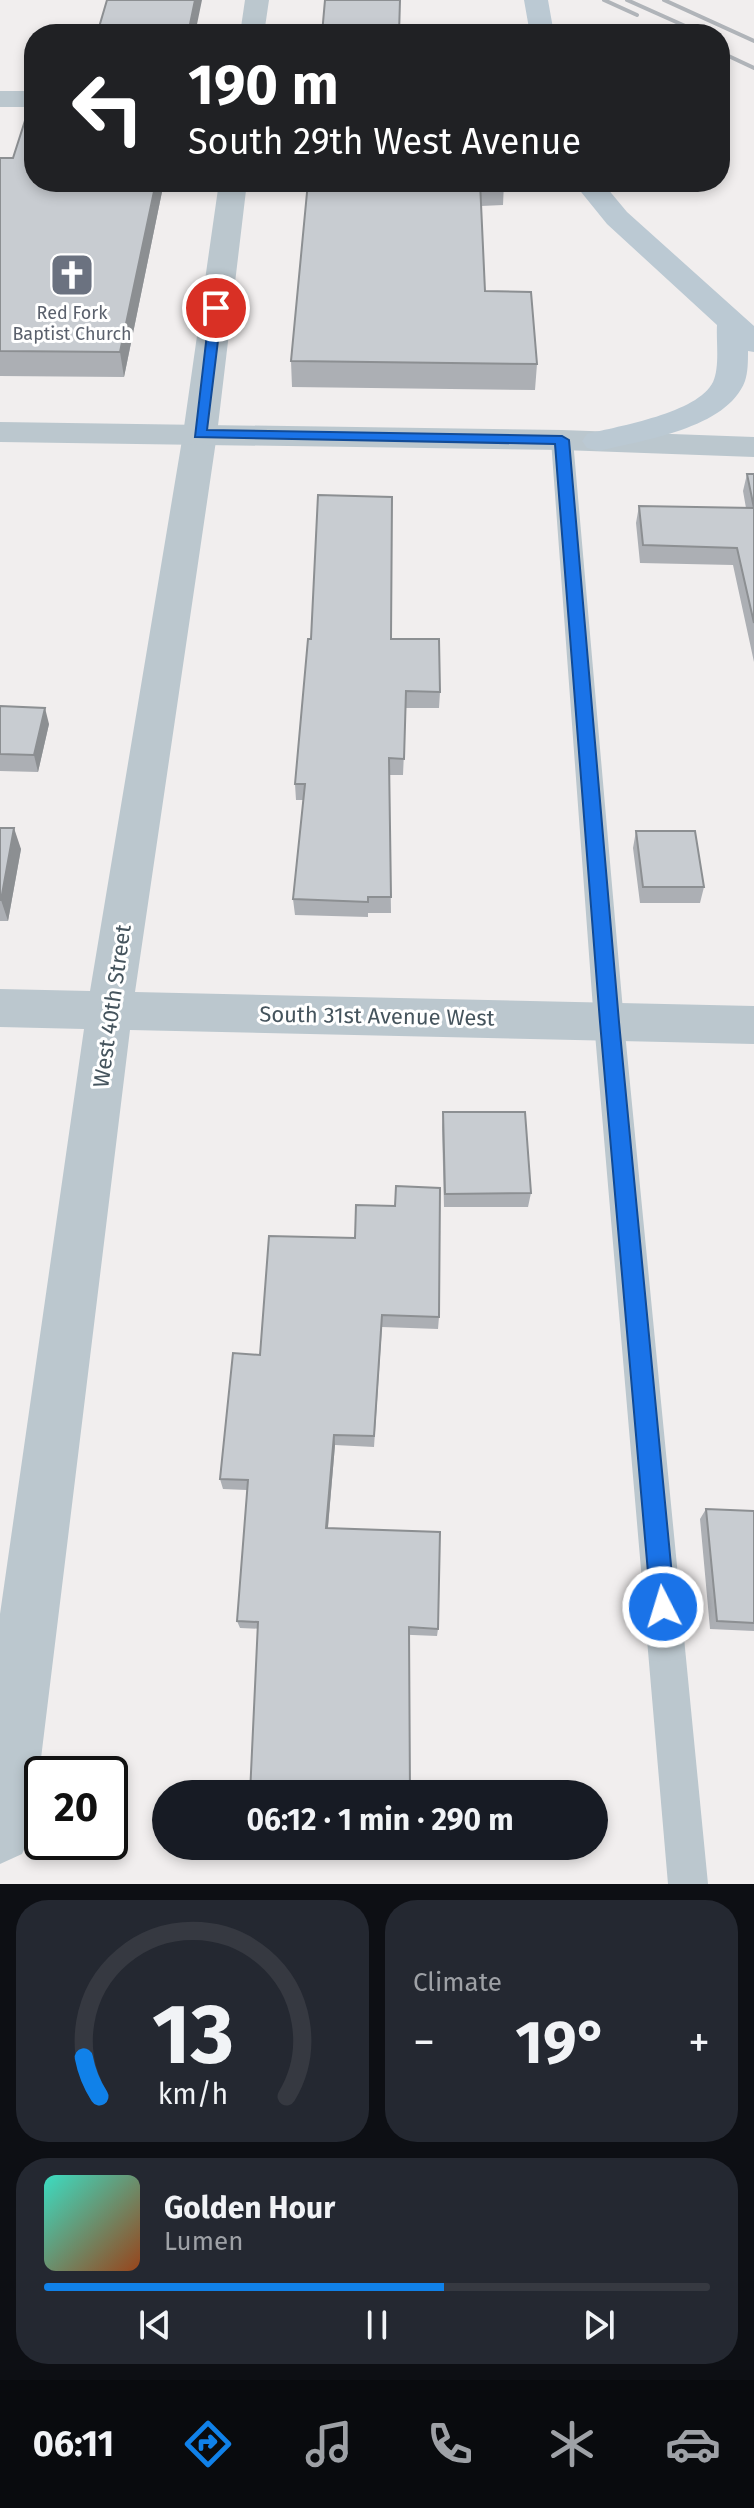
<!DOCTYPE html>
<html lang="en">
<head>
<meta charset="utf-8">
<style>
  body { margin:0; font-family:"Fira Sans",sans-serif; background:#242831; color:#f1f3f6; height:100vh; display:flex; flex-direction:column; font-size:30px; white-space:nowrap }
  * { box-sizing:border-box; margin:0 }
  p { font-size:26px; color:#9ea1a6 }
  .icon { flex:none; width:44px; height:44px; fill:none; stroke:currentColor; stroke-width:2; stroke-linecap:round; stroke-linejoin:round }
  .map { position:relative; height:1884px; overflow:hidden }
  .sheet { display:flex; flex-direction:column; gap:16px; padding:16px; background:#0d0f14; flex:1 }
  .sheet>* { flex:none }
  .top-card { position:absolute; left:24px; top:24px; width:706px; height:168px; border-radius:32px; box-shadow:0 4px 12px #0003; background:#202124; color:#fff; overflow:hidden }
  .speed { position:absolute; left:24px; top:1756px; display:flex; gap:16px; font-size:40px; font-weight:700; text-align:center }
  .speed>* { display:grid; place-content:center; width:104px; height:104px; border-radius:50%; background:#171b24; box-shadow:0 4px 12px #0003; line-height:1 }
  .speed .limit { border:4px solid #111; border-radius:12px; background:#fff; color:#111 }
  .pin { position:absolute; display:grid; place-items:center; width:68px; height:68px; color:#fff; margin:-34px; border:4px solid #fff; border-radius:50%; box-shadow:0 2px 8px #0007 }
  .me { position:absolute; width:88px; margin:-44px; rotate:355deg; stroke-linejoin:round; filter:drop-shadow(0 0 6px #0008) }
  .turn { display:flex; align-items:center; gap:28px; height:168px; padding:0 32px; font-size:36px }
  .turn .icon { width:104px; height:104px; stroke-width:2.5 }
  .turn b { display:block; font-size:56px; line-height:68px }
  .big { font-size:60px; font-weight:700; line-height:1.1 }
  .sheet .tile { flex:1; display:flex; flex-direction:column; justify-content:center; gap:12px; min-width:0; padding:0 28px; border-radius:32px; background:#242831 }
  .sheet .dial { align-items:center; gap:0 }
  .dial svg { height:208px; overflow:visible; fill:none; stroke:#363941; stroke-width:7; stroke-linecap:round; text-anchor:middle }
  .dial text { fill:#f1f3f6; stroke:none }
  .song { display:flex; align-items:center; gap:24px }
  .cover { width:96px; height:96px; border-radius:12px; background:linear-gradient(135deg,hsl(170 70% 55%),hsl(20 70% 35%)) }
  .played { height:8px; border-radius:4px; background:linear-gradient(90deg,#1081e9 60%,#363941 60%) }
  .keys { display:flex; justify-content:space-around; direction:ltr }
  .heat { display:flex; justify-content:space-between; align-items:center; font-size:44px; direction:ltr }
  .sheet .tiles { flex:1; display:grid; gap:16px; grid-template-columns:1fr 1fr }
  .tile:last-child { grid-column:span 2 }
  .trip { position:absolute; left:152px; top:1780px; width:456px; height:80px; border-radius:40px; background:#171b24; box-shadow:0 4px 12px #0003; font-weight:700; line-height:80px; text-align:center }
  .tabs { display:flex; height:128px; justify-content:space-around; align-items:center; background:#090b0e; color:#9ea1a6 }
  .tabs .icon { width:56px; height:56px }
  .tabs .selected { color:#1081e9 }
  .tabs b { font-size:36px; color:#f1f3f6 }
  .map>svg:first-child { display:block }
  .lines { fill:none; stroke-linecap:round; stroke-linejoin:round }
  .service { fill:#bbc7ce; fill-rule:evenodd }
  .minor { fill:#bbc7ce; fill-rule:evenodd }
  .tertiary { fill:#bbc7ce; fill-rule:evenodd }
  .secondary { fill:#bbc9d3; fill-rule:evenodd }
  .rail { stroke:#b0b4b9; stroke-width:4 }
  .wall { fill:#acafb4 }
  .shaded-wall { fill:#8c8f92 }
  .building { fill:#c8ccd1; stroke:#8c8f92; stroke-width:2 }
  .route { fill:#1a73e8; stroke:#114b97; stroke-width:2 }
  .labels { text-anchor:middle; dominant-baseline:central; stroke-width:6; stroke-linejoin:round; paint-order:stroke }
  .far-worship-label { font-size:18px; fill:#5b616d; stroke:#fff }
  .street-label { font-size:22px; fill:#45545d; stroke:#fff }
</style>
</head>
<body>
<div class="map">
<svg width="754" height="1884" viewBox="0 0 754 1884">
  <rect width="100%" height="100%" fill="#f1eeee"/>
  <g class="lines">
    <path class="service" d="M562,434L573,440L624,1022L708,1884H668L594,1022L551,440Z"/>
    <path class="minor" d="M245,0H269L264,34H240Z
      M0,91H34V107H0Z
      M219,182H247L217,434L135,992L754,1006V1044L130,1030L32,1832L22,1854L0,1864V1614L84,1029L0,1027V989L90,991L183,434Z"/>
    <path class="tertiary" d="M0,422L562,430L754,437V457L562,450L0,442Z"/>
    <path class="secondary" d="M524,0H548L554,34H530Z
      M573,182H602L627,212L754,326V352L748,351C748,361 748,372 745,381C727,429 642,440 599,451L587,448L582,441L587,434C619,426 698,413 713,382C720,366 716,342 717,325L607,224Z"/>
    <path class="rail" d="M604,0L637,15
      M627,0L703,34
      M664,0L754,41
      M720,52L754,68"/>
  </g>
  <path class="wall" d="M0,158L34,182H164L124,377L0,376Z
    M308,182H504L503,205L481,206L485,291L537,364L535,390L292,387L291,361Z
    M747,474H754V662L733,565L640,563L636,523L639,506L746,508L743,491Z
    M391,639L440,692L439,708H406L403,775H389L391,913H368V917L295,915L293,899L303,800H296L295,784Z
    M0,706L49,724L38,772L0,771Z
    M0,828L21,849L8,921H0Z
    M636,831L704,887L700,903H640L633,848Z
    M443,1112L531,1193L528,1207H444L442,1127Z
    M395,1206L439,1317L438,1329L382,1327L374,1447L335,1445L328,1528L438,1629L437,1636L240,1628L237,1621L247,1490L223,1489L220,1479L260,1355L355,1238Z
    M706,1509L754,1511V1631L710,1629L700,1519Z"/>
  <path class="shaded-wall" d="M195,0H202L195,34H188Z
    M156,182H164L124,377L120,352Z
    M45,708L49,724L38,772L34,755Z
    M14,828L21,849L8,921L1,900Z
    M334,1435L335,1445L327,1537L326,1528Z"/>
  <path class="building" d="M107,0H195L188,34H97Z
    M325,0H400L399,34H322Z
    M31,102H34V182H156L120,352L0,351V158H13Z
    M308,182H480L485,291L531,292L537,364L291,361Z
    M747,474H754V623L737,548L643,545L639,506L754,508Z
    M318,495L392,497L391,639H439L440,692L406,691L404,759L389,758L391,897H368V902L293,899L305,784H295L308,639H311Z
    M0,706L45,708L34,755L0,754Z
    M0,828H14L1,900H0Z
    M636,831H695L704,887H643Z
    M443,1112H525L531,1193L445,1194Z
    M396,1186L440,1188L439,1317L382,1315L374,1436L334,1435L326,1528L440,1532L438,1629L409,1627L410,1794H250L258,1622L237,1621L248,1480L220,1479L233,1353L260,1355L269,1236L355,1238L356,1205L395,1206Z
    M706,1509L754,1511V1623L717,1621Z"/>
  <path class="route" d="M216,304L222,308L207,430L562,436L569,440L619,1022L675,1607L672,1616L663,1619L654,1616L651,1607L600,1022L555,444L195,437L210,308Z"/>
  <defs>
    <g id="church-square" transform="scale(2.3)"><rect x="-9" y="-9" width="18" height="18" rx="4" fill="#6b7280" stroke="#fff"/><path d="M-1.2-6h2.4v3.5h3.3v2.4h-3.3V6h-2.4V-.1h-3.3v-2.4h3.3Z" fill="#fff"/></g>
  </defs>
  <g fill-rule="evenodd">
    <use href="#church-square" x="72" y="275"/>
  </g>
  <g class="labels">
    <g class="far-worship-label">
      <text x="72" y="313">Red Fork<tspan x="72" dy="21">Baptist Church</tspan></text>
    </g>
    <g class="street-label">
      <text transform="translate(112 1006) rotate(-82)">West 40th Street</text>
      <text transform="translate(377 1016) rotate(1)">South 31st Avenue West</text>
    </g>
  </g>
</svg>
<div class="speed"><div class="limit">20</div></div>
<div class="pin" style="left:216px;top:308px;background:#d93025"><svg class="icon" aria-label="arrive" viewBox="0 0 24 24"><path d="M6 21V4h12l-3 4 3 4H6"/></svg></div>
<svg class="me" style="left:663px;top:1607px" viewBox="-20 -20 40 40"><circle r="17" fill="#1a73e8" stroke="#fff" stroke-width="3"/><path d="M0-11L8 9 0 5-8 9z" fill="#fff"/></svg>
<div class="trip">06:12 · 1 min · 290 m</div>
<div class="top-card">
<div class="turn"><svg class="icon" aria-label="left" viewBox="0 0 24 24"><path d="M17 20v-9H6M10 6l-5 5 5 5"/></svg><div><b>190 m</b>South 29th West Avenue</div></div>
</div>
</div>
<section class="sheet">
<div class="tiles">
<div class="tile dial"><svg viewBox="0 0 100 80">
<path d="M14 69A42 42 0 1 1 86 69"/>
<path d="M14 69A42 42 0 0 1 8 54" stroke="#1081e9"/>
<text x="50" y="56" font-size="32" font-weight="700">13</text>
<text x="50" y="72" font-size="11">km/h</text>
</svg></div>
<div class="tile"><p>Climate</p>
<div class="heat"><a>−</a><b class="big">19°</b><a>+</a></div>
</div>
<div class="tile">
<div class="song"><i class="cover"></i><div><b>Golden Hour</b><p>Lumen</p></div></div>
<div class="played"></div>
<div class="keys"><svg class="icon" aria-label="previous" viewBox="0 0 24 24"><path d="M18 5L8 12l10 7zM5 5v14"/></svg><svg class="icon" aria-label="pause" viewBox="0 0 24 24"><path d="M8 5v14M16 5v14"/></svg><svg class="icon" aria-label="next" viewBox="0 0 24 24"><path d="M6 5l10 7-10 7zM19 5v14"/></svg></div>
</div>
</div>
</section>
<nav class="tabs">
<b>06:11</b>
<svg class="icon selected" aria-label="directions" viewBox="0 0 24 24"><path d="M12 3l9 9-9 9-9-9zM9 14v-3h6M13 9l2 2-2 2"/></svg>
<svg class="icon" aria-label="music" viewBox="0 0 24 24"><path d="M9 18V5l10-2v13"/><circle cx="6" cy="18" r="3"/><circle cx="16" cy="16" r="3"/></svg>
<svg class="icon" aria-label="phone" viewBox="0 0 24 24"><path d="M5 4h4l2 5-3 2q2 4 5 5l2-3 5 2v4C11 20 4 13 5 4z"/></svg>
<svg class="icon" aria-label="climate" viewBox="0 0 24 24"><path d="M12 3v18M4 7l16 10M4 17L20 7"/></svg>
<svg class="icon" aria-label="car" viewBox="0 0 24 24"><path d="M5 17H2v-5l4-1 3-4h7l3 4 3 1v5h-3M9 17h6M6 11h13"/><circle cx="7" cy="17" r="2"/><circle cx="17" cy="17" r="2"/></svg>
</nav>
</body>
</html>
